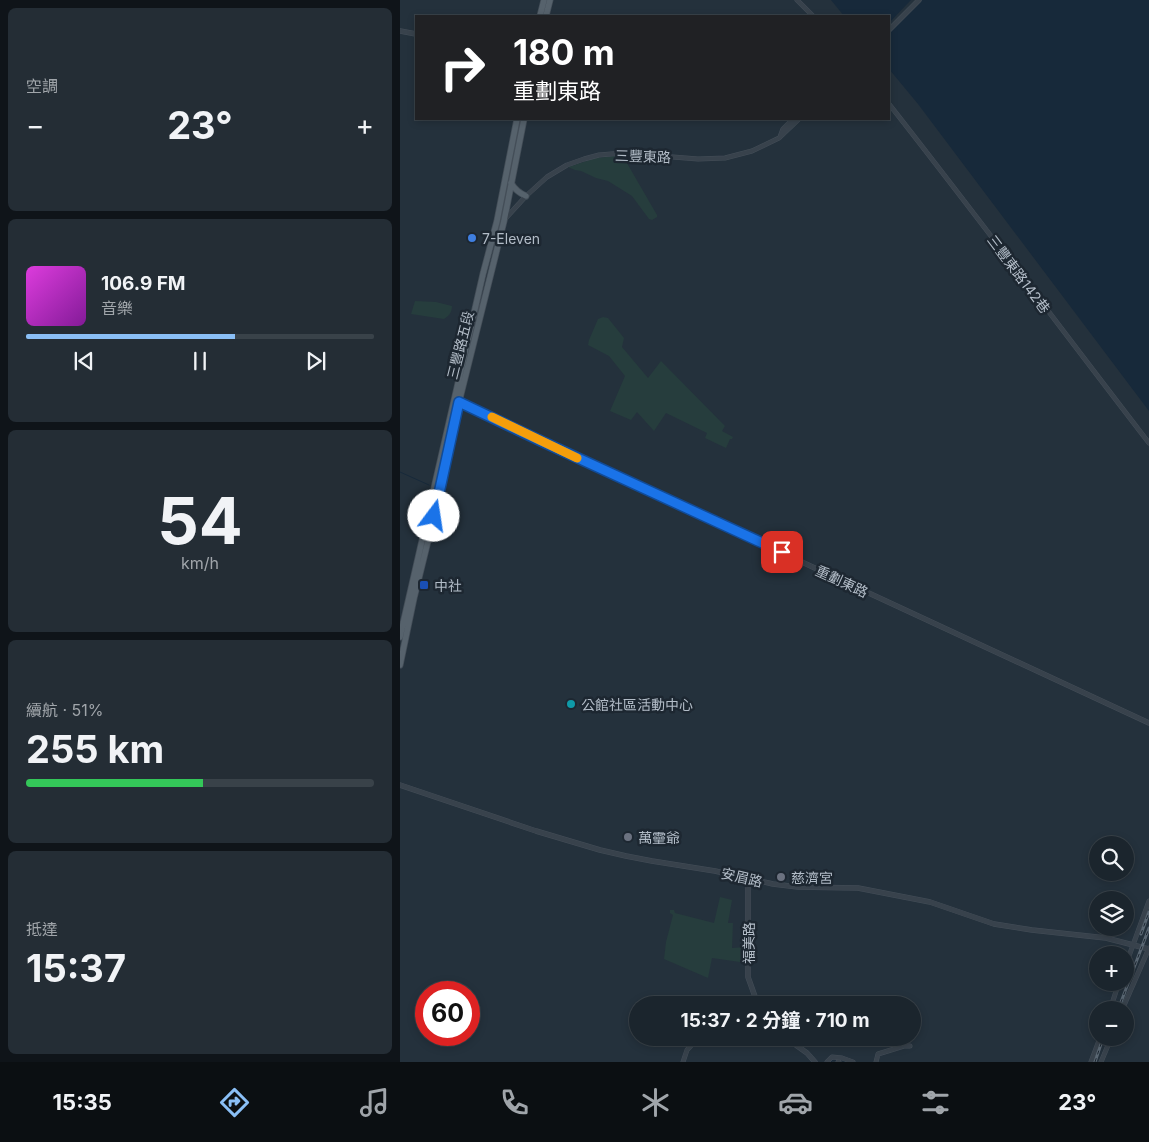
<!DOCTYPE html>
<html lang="zh-TW">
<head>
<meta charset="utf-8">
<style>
  body { margin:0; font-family:Inter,"Noto Sans TC",sans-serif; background:#242d35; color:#f1f3f6; height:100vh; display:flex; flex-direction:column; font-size:19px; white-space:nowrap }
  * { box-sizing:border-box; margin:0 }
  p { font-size:16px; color:#a0a5aa }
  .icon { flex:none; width:28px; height:28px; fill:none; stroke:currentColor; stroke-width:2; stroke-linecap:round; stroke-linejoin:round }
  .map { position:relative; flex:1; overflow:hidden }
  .details { display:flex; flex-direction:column; gap:8px; padding:8px; background:#0f1419; width:400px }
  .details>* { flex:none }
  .hud { position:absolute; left:15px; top:15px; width:475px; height:105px; border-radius:0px; box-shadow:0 2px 8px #0003,0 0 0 1px #394249; background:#202124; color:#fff; overflow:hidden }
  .buttons { position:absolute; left:689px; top:836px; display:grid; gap:10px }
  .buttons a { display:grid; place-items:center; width:45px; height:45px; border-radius:50%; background:#1b252d; box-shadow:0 2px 8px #0003,0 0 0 1px #394249; font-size:25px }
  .speed { position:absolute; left:15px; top:981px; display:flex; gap:10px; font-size:25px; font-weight:700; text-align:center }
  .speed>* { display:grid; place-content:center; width:65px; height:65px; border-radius:50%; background:#1b252d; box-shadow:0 2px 8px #0003,0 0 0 1px #394249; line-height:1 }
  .speed .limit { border:8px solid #d22; background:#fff; color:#111 }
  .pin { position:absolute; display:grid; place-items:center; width:42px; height:42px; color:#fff; margin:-21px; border-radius:10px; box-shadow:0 2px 8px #0006 }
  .me { position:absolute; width:55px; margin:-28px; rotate:14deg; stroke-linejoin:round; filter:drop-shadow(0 0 4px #0008) }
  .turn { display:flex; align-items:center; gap:18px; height:105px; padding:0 15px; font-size:22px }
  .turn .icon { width:65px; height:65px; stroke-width:2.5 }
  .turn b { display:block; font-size:35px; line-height:42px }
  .big { font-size:38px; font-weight:700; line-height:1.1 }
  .details .tile { flex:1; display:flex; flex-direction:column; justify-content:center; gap:8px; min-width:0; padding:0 18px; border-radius:8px; background:#242d35 }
  .details .dial { align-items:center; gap:0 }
  .dial b { font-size:65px; line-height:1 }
  .song { display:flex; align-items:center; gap:15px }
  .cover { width:60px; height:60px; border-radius:8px; background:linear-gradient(135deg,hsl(300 70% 55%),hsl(290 70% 35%)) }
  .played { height:5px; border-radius:2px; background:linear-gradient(90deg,#8abff6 60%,#394249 60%) }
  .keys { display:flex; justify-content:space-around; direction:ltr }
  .heat { display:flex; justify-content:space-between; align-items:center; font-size:28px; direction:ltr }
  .charge { height:8px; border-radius:4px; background:linear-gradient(90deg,#34c759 51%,#394249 0) }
  .trip { position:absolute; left:229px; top:996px; width:292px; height:50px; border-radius:25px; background:#1b252d; box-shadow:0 2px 8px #0003,0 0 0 1px #394249; font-weight:700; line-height:50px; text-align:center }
  .dock { display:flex; height:80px; justify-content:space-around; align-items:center; background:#0b0f12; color:#a0a5aa }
  .dock .icon { width:35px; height:35px }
  .dock .current { color:#8abff6 }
  .dock b { font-size:22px; color:#f1f3f6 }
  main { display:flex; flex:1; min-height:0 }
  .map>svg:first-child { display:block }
  .green { fill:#263d3d }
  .water { fill:#17293a }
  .pier { fill:#24313c }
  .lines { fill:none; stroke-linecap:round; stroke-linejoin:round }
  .stream { stroke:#17293a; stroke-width:1 }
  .minor-casing { stroke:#444e58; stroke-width:5 }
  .tertiary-casing { stroke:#444e58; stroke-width:5.5 }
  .primary-casing { stroke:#444e58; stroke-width:7 }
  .minor { stroke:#38424c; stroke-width:4 }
  .tertiary { stroke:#38424c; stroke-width:4.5 }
  .primary { stroke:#56626c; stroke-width:5.5 }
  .rail-casing { stroke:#5a6773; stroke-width:3 }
  .rail { stroke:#1d2731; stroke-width:1; stroke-dasharray:4; stroke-linecap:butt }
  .route-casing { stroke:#114b97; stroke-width:12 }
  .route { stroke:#1a73e8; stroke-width:9 }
  .slow { stroke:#f59e0b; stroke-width:9 }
  .shop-dot { fill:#3f7fe0; stroke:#1d2731; stroke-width:2 }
  .transit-dot { fill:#1a4fb4; stroke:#1d2731; stroke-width:2 }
  .culture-dot { fill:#0f9aa8; stroke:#1d2731; stroke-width:2 }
  .worship-dot { fill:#6b7280; stroke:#1d2731; stroke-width:2 }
  .labels { text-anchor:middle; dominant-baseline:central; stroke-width:5; stroke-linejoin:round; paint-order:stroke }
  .street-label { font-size:14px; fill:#b3bdc8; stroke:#1d2731 }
  .poi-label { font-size:14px; fill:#b3bdc8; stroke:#1d2731; text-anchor:start }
</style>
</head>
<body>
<main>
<section class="details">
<div class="tile"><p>空調</p>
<div class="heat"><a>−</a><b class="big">23°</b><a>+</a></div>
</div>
<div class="tile">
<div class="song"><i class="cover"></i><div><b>106.9 FM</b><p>音樂</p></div></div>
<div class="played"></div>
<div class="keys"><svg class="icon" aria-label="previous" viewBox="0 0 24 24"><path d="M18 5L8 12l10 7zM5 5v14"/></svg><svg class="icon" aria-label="pause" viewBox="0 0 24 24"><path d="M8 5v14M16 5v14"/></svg><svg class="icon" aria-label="next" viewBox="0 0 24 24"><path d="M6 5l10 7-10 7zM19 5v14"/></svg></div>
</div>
<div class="tile dial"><b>54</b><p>km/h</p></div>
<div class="tile"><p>續航 · 51%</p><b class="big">255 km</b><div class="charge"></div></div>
<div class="tile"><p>抵達</p><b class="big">15:37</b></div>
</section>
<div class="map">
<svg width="749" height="1062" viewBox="0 0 749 1062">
  <rect width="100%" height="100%" fill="#24313c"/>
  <path class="green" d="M216,156H222L224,158L257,215V217L252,220L249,219L232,196L208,181L196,178L181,171L175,170L168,167L196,158Z
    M15,301L36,302L52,306C52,312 49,316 44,319L11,314Z
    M203,317L208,318L224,338L222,347L248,378L261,361L325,426L322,431L333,437L332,439H330L326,448L305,438L307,433L266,413L254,431L237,412L231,420L210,411L225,376L209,356L188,345L189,340L198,319Z
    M320,897L332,900L328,923H333L332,948L348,947L347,963L312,958L308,978L264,959L266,942L273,915L270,913V910H274L275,913L314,923Z"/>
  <path class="water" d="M431,0H749V411L518,104L489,69V16H444Z"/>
  <path class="pier" d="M511,0H519L489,31V23Z"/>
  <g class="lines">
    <path class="stream" d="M0,472L29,485
      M431,1062L433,1060H441L446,1062"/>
    <g class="minor-casing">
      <path id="minor" d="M397,0L413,16
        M489,104C577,216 662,330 749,443
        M380,137L383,129L393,119
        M106,218L126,196L147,177L167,165L184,159L199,155L223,153L298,159L325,158L352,151L379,138L399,119
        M725,967L749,901
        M710,1010L719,982
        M722,1010L749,948
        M283,1062L287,1050L298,1038
        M427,1062L432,1057L442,1058L453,1062
        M438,1062H439
        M476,1062L478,1054L504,1046H510
        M691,1062L700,1038
        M701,1062L711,1038"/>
    </g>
    <g class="tertiary-casing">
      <path id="tertiary" d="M489,30L519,0
        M0,31L16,34
        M57,401L141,441L749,723
        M0,785L136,831L200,850L226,856L252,861L315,871L373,884L398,887L458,888L530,902L594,924L632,930L706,938L749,949
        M348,879V977L358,1005
        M386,1038L407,1053L415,1062"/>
    </g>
    <g class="primary-casing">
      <path id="primary" d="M140,16L144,0
        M146,16L150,0
        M111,183C115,190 119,193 126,196
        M0,637L83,274L97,221L117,119
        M0,665L14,598L41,488L59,402L104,221L124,119"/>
    </g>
    <use href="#minor" class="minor"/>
    <use href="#tertiary" class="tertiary"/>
    <use href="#primary" class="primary"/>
    <g class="rail-casing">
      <path id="rail" d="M741,934L749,912
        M718,1010L749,928
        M695,1062L703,1038"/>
    </g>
    <use href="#rail" class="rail"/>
  </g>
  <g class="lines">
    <g class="route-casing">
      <path id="route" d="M34,516L59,402L141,441L382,552"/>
    </g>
    <use href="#route" class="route"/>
    <path class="slow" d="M92,417L177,458"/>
  </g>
  <circle class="shop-dot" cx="72" cy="238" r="5"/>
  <rect class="transit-dot" x="19" y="580" width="10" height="10" rx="2.5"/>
  <circle class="culture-dot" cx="171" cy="704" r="5"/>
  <g class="worship-dot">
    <circle cx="228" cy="837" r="5"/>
    <circle cx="381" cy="877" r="5"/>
  </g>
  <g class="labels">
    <g class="street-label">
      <text transform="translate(243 156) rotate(2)">三豐東路</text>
      <text transform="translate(619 274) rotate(53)">三豐東路142巷</text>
      <text transform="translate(60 345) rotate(-76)">三豐路五段</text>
      <text transform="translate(442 581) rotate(25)">重劃東路</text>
      <text transform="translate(342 877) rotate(13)">安眉路</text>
      <text transform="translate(348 943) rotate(-90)">福美路</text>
    </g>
    <g class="poi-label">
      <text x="82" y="238">7-Eleven</text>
      <text x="34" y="585">中社</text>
      <text x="181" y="704">公館社區活動中心</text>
      <text x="238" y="837">萬𤫊爺</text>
      <text x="391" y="877">慈濟宮</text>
    </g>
  </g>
</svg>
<div class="buttons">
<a><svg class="icon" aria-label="search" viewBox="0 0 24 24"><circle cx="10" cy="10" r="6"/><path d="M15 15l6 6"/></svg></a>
<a><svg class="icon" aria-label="layers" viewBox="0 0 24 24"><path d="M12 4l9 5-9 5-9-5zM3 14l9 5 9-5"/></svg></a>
<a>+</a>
<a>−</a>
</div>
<div class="speed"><div class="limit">60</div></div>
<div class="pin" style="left:382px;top:552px;background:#d93025"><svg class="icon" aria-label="arrive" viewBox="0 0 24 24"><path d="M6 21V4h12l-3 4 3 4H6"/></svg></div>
<svg class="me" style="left:34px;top:516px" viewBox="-20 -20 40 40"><circle r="19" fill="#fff"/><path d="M0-13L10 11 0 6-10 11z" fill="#1a73e8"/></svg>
<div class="trip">15:37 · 2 分鐘 · 710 m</div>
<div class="hud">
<div class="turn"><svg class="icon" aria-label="right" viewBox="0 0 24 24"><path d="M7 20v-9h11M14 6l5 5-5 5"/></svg><div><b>180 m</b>重劃東路</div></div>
</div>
</div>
</main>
<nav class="dock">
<b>15:35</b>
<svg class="icon current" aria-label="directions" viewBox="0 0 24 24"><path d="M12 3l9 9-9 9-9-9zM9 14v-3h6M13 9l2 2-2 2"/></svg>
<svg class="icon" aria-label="music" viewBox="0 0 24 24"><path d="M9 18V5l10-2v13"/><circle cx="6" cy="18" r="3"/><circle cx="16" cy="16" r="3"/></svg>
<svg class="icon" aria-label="phone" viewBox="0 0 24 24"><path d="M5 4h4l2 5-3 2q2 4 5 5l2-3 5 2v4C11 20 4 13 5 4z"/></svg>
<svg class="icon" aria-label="climate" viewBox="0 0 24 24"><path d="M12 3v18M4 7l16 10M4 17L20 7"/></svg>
<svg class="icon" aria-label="car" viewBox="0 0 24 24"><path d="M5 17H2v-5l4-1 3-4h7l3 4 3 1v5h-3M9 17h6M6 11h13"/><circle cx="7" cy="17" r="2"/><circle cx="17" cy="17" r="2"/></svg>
<svg class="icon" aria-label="filters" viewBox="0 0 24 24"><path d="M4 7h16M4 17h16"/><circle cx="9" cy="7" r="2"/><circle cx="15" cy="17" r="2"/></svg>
<b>23°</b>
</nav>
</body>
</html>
